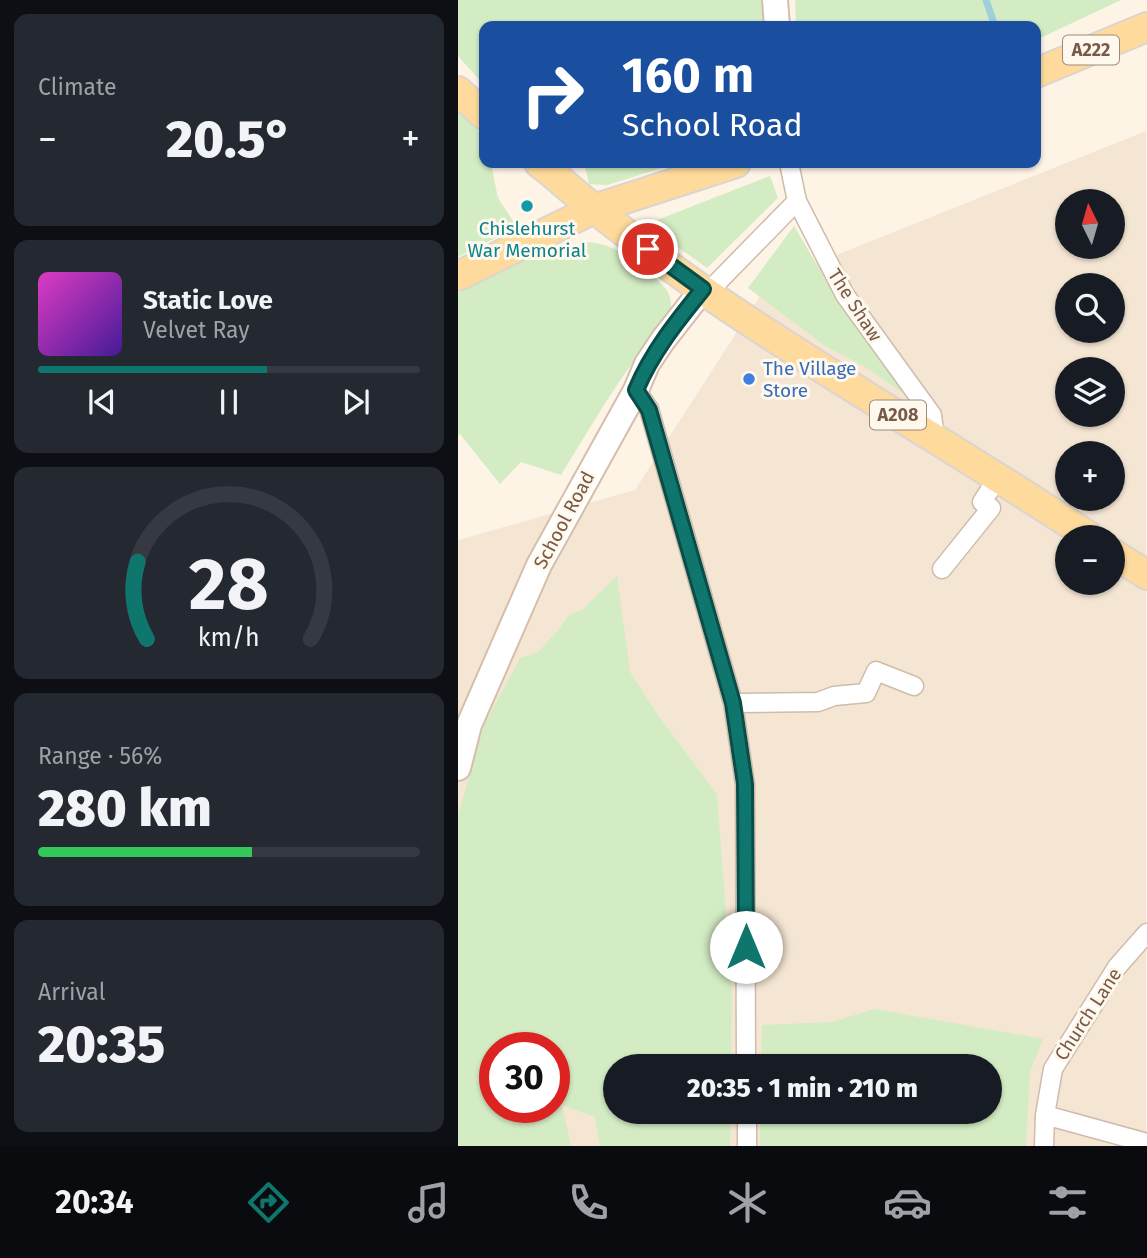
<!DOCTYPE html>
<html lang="en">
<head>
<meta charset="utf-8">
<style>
  body { margin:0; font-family:"Fira Sans",sans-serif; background:#242831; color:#f1f3f6; height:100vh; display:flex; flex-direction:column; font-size:26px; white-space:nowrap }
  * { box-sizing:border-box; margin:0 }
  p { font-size:23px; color:#9ea1a6 }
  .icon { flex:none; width:38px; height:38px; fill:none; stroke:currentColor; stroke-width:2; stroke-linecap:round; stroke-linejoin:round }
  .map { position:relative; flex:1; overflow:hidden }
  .sheet { display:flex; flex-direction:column; gap:14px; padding:14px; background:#0d0f14; width:458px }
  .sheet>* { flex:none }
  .banner { position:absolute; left:21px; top:21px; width:562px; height:147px; border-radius:14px; box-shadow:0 2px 5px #0004; background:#1a4fa0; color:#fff; overflow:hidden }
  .needle { width:46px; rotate:355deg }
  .controls { position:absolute; left:597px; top:189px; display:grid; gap:14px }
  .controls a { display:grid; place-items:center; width:70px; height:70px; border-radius:50%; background:#171b24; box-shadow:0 2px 5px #0004; font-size:35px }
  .speed { position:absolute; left:21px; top:1032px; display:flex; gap:14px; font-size:35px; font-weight:700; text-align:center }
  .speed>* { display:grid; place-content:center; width:91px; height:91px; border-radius:50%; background:#171b24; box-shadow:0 2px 5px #0004; line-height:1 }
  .speed .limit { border:10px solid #d22; background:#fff; color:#111 }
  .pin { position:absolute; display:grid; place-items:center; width:60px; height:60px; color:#fff; margin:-30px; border:4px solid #fff; border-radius:50%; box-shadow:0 2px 7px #0007 }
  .me { position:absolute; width:77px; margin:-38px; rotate:0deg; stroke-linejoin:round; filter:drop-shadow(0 0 5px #0008) }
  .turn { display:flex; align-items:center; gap:24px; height:147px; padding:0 28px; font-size:32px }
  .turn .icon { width:91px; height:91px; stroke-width:2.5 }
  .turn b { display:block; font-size:49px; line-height:60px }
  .big { font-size:52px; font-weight:800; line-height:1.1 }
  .sheet .widget { flex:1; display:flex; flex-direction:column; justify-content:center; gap:10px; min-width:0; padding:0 24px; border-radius:14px; background:#242831 }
  .sheet .dial { align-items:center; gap:0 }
  .dial svg { height:182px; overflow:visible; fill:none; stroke:#363941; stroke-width:7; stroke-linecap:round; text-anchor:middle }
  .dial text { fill:#f1f3f6; stroke:none }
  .song { display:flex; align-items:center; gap:21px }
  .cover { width:84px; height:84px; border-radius:10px; background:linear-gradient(135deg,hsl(310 70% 55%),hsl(260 70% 35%)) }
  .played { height:7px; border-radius:4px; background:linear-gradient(90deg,#0f766e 60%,#363941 60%) }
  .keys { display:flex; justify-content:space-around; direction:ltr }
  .heat { display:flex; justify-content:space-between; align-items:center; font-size:38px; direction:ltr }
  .charge { height:10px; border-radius:5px; background:linear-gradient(90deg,#34c759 56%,#363941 0) }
  .trip { position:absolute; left:145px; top:1054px; width:399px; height:70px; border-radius:35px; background:#171b24; box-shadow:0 2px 5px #0004; font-weight:800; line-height:70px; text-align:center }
  .menu { display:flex; height:112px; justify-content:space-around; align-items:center; background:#090b0e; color:#9ea1a6 }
  .menu .icon { width:49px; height:49px }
  .menu .current { color:#0f766e }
  .menu b { font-size:32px; color:#f1f3f6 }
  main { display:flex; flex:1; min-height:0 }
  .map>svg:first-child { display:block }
  .residential { fill:#f5e6d4; fill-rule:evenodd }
  .green { fill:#d3ecc3; fill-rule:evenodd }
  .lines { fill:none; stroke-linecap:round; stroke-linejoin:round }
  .stream { stroke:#9fd0da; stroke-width:7 }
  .street-casing { stroke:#cfbcab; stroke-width:21 }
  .secondary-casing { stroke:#d5beab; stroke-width:28 }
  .primary-casing { stroke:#dcd4d0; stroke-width:32 }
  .street { stroke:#fff; stroke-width:18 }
  .secondary { stroke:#fff; stroke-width:24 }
  .primary { stroke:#fedb9c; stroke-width:28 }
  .route-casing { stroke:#0a4d48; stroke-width:18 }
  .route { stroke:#0f766e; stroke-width:12 }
  .culture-dot { fill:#0f9aa8; stroke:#fff8ed; stroke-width:2.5 }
  .shop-dot { fill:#3f7fe0; stroke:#fff8ed; stroke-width:2.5 }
  .labels { text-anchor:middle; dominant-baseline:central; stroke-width:6; stroke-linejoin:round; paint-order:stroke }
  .shield { fill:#fff8ed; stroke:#a0897a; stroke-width:2 }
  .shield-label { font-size:18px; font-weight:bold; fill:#785a49 }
  .culture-label { font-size:19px; fill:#0d838f; stroke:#fff8ed }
  .street-label { font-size:19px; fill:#785a49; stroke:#fff8ed }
  .shop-label { font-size:19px; fill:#366cbe; stroke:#fff8ed; text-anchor:start }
</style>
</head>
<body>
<main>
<section class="sheet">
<div class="widget"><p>Climate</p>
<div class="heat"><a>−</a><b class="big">20.5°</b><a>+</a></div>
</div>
<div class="widget">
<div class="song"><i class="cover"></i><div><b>Static Love</b><p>Velvet Ray</p></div></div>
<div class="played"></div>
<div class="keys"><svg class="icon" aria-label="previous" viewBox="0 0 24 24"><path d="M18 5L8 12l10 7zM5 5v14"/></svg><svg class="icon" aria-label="pause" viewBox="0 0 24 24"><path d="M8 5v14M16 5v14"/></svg><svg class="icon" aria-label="next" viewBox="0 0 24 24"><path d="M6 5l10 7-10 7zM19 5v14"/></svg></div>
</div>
<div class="widget dial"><svg viewBox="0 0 100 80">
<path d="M14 69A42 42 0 1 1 86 69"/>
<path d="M14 69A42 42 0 0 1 10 35" stroke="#0f766e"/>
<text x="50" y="56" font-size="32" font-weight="700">28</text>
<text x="50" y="72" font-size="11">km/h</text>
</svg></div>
<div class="widget"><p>Range · 56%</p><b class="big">280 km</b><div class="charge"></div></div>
<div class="widget"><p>Arrival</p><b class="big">20:35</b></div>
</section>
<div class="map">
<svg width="689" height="1146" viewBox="0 0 689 1146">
  <rect width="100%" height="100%" fill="#fdf4e6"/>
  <path class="residential" d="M688,131V1146H0V540L177,490L311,282ZM609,201H654V247H609ZM609,285H654V331H609ZM609,369H654V415H609ZM609,453H654V499H609ZM609,537H654V583H609ZM37,1048H96V1108H37ZM158,1066H532V1111H158Z"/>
  <path class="green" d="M0,0H313L312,26H26V85L0,56Z
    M337,0H663L578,40V26H338Z
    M0,109L26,137V163H39L34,169L40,198L59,227L0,257Z
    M121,163H220L149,185L131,184L127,167Z
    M312,176L320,198L249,268L200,233L199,220Z
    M336,226L388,314L455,400L407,367L367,346L290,288Z
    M129,242C151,243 165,253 181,266C194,276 214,287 213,306C213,320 200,331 191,342C157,383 131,430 103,475L63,462L42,484L2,434L0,436V293L62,262L101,253Z
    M159,576L172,672L202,718L259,794L274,993L273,1066H158V1111H273L272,1146H142L137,1117L104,1105L113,1146H0V815L26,725L62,658L80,652L101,629L110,616L124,610ZM37,1048H96V1108H37Z
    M416,1009L585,1039L572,1072L568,1146H302V1111H532V1066H303L304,1025L374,1022Z"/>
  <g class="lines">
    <path class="stream" d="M528,0L537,26"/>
    <g class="street-casing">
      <path id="street" d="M331,163L339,201L387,295L474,415L477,439
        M249,293L339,201
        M178,390L191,409L275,703L287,784L288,1066
        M484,569L533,508L524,502L540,477
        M275,703L360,702L376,696L408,693L418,671L456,686
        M289,1111V1146
        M587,1115L689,1143
        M586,1146L587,1115L595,1069L659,967L689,933"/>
    </g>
    <g class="secondary-casing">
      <path id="secondary" d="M317,0L319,26
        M0,768L11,725L81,565L178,390L189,364L205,340L245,289"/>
    </g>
    <g class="primary-casing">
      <path id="primary" d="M578,73L689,27
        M0,91L26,115
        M81,163C101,178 118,195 138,210C175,239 214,269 252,295C376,380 507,454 632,537
        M0,276L136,209L278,163
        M654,553L689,575"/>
    </g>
    <use href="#street" class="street"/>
    <use href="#secondary" class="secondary"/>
    <use href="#primary" class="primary"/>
  </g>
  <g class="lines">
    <g class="route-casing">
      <path id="route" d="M190,249L245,289C219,321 194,352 178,390L191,410L275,703L287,784L288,947"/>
    </g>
    <use href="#route" class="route"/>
  </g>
  <circle class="culture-dot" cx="69" cy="206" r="7"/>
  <circle class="shop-dot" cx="291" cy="379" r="7"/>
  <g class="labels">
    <g class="shield">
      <rect x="605" y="35.5" width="56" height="29" rx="5"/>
      <rect x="412" y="400.5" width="56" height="29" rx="5"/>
    </g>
    <g class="shield-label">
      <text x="633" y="50">A222</text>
      <text x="440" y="415">A208</text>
    </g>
    <g class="culture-label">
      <text x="69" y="228">Chislehurst<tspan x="69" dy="22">War Memorial</tspan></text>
    </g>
    <g class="street-label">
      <text transform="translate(397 305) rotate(57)">The Shaw</text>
      <text transform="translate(106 520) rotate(-62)">School Road</text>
      <text transform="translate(630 1014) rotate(-57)">Church Lane</text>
    </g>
    <g class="shop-label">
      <text x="305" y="368">The Village<tspan x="305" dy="22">Store</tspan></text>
    </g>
  </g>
</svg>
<div class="controls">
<a><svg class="needle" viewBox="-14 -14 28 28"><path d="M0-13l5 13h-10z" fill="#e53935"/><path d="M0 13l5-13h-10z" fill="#9ea1a6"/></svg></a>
<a><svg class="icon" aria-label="search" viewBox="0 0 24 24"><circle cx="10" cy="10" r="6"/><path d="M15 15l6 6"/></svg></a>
<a><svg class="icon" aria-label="layers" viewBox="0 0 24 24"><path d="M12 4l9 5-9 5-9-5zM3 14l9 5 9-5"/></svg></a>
<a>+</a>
<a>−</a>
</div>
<div class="speed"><div class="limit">30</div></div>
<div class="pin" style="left:190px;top:249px;background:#d93025"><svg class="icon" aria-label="arrive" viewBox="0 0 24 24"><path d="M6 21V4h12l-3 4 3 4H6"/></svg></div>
<svg class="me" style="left:288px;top:947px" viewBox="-20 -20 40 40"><circle r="19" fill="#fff"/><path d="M0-13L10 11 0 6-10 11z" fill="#0f766e"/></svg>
<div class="trip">20:35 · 1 min · 210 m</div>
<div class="banner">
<div class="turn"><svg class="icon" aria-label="right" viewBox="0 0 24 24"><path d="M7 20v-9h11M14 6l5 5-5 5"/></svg><div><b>160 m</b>School Road</div></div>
</div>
</div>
</main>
<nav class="menu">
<b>20:34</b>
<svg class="icon current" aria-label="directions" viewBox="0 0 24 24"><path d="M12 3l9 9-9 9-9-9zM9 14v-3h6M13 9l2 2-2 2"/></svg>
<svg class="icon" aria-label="music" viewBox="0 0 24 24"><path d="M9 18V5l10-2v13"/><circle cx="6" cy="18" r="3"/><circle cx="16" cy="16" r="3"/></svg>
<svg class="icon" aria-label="phone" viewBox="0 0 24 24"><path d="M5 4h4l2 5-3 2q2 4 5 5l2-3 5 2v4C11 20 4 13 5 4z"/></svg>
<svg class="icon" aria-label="climate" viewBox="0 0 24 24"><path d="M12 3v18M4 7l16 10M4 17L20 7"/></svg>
<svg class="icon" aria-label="car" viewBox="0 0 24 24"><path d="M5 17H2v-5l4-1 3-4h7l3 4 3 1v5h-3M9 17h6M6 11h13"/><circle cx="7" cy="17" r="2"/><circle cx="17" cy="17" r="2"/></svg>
<svg class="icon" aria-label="filters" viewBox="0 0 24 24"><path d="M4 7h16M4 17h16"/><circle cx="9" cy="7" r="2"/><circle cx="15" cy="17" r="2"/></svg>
</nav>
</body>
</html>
